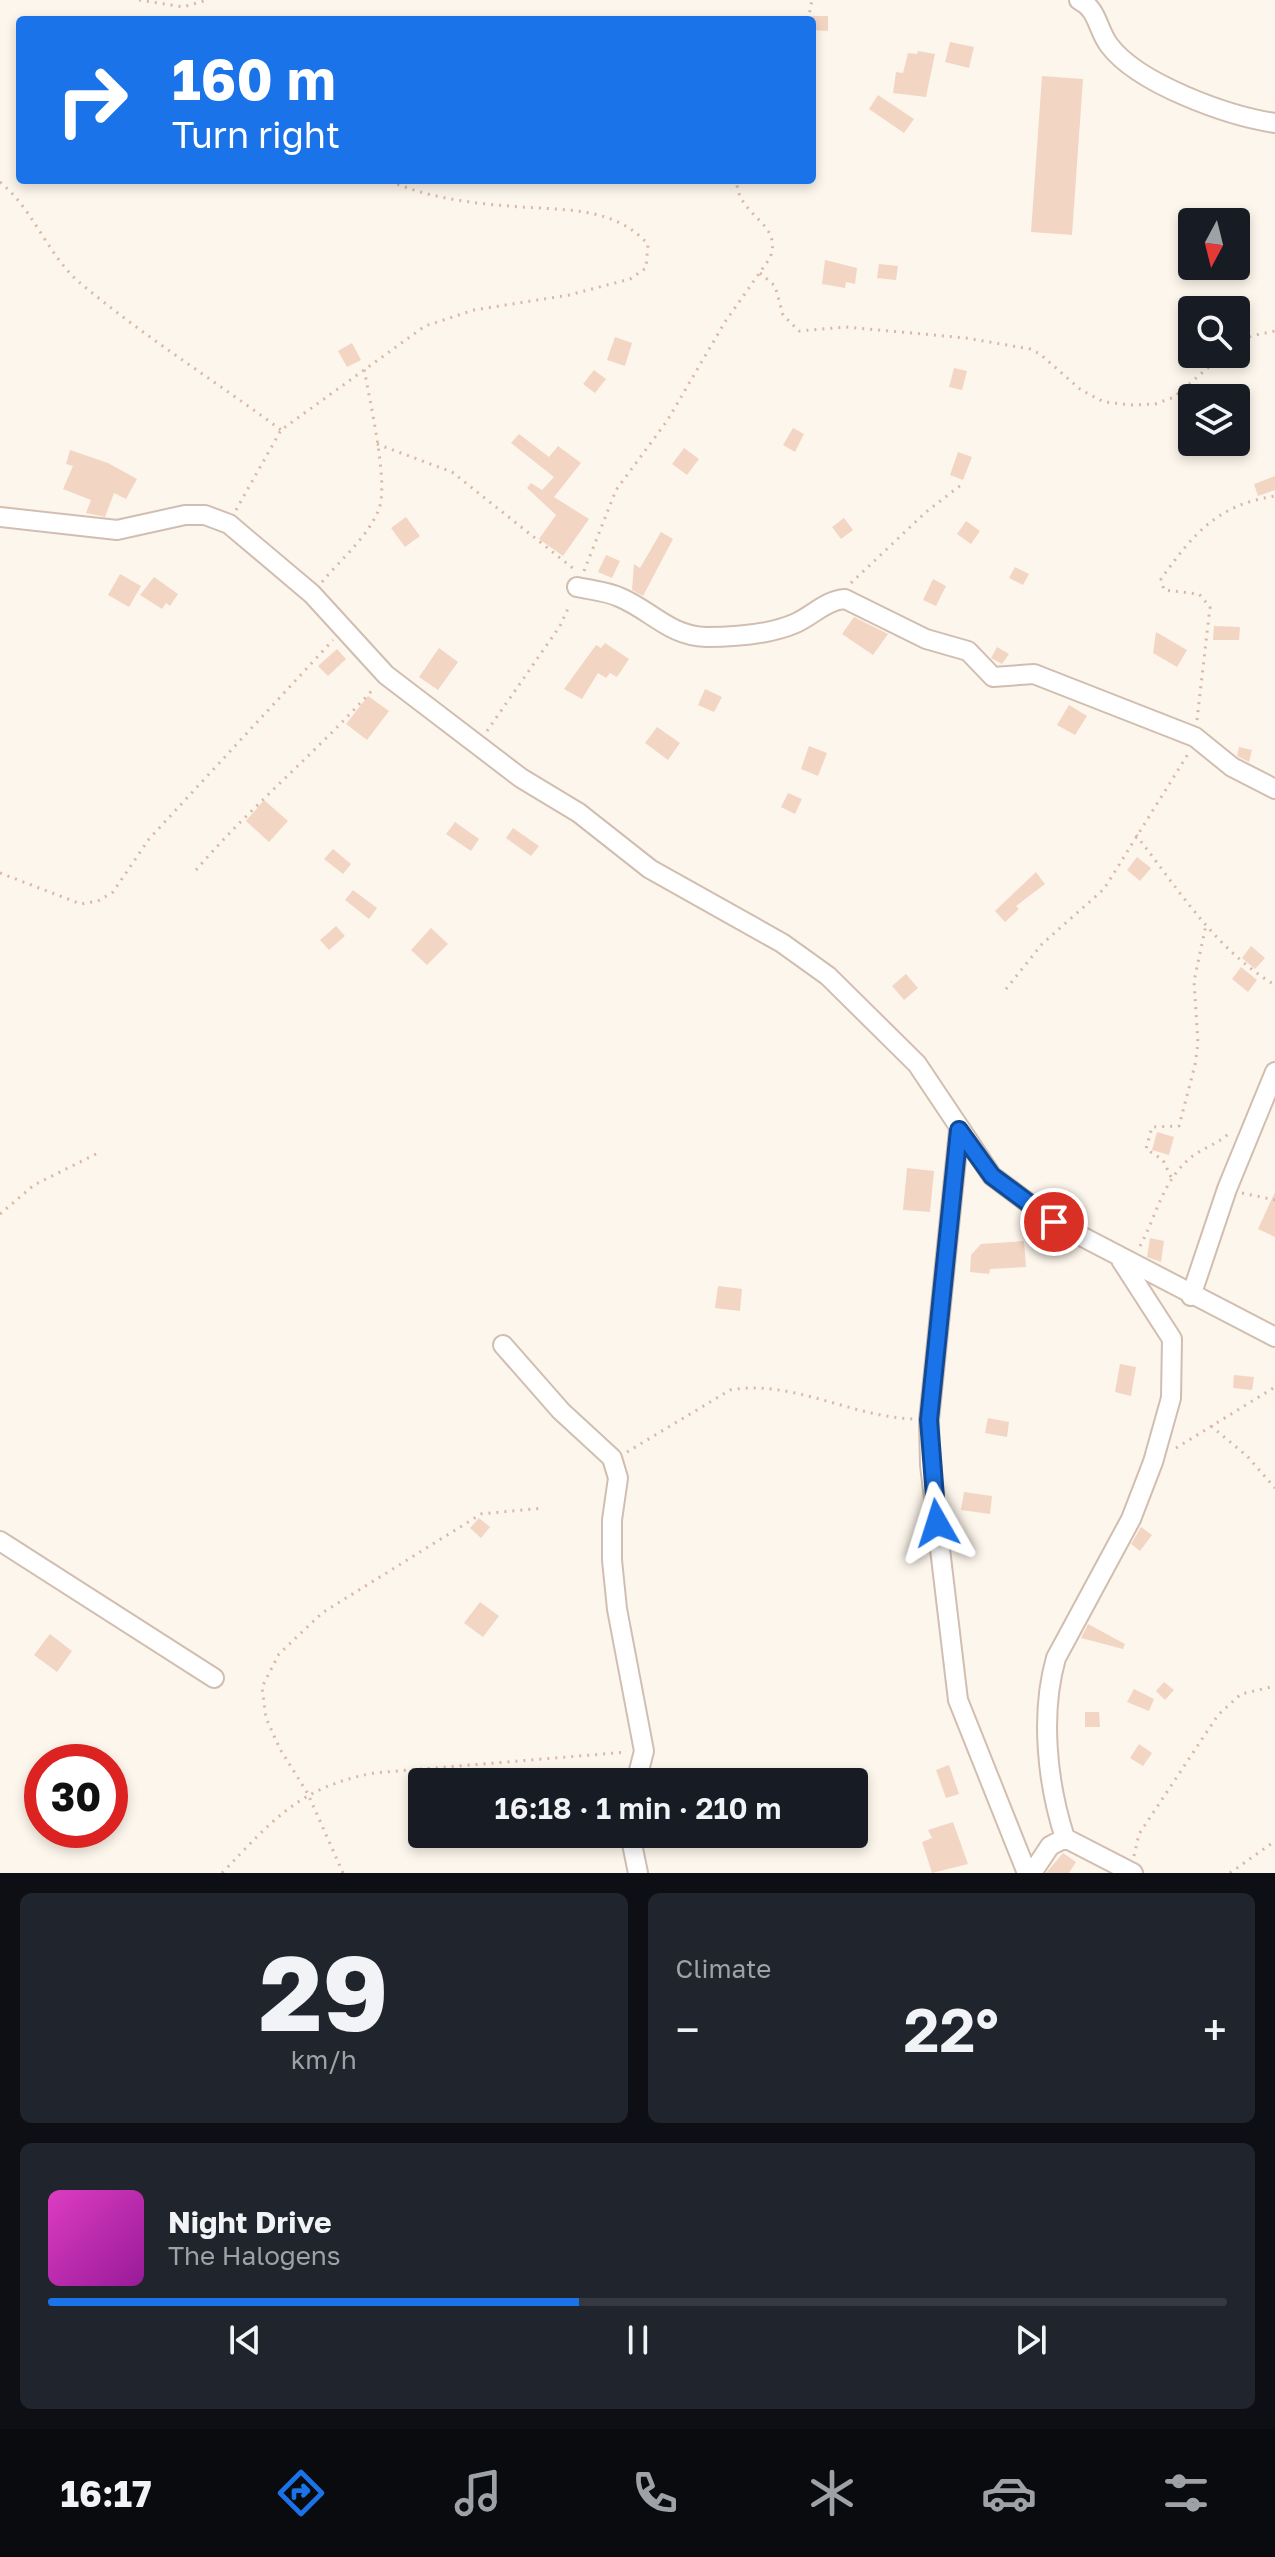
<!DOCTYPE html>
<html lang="en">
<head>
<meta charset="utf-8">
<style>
  body { margin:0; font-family:"Golos Text",sans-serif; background:#20242c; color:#f1f3f6; height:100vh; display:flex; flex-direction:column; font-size:30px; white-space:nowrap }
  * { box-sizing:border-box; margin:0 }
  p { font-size:26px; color:#9ea1a6 }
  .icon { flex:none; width:44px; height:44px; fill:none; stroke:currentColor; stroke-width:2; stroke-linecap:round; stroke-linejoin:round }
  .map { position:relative; height:1873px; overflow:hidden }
  .sheet { display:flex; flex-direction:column; gap:20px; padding:20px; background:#0d0f14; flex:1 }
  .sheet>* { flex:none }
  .hud { position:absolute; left:16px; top:16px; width:800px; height:168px; border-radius:8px; box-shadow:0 4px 12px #0003; background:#1a73e8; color:#fff; overflow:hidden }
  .needle { width:52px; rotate:187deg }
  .controls { position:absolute; left:1178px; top:208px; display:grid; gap:16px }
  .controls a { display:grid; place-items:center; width:72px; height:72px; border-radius:8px; background:#171b24; box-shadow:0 4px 12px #0003; font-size:40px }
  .speed { position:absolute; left:24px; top:1744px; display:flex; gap:16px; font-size:40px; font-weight:700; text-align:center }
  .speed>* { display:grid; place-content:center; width:104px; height:104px; border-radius:50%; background:#171b24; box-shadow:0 4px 12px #0003; line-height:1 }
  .speed .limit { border:12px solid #d22; background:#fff; color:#111 }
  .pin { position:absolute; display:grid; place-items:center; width:68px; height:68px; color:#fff; margin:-34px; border:4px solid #fff; border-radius:50%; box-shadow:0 2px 8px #0007 }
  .me { position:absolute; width:88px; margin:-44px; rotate:354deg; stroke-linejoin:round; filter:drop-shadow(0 0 6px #0008) }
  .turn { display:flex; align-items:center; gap:28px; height:168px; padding:0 24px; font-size:36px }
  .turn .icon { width:104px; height:104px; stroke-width:2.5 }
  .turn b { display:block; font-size:56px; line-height:68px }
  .big { font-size:60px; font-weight:600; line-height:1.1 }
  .sheet .card { flex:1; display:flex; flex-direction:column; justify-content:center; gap:12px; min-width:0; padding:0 28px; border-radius:12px; background:#20242c }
  .sheet .dial { align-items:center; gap:0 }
  .dial b { font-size:104px; line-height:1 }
  .song { display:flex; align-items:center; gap:24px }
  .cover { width:96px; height:96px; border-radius:12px; background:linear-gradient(135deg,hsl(310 70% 55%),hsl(300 70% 35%)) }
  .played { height:8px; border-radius:4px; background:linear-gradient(90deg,#1a73e8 45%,#363941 45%) }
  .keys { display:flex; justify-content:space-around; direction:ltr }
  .heat { display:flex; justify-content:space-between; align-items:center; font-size:44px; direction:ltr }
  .sheet .tiles { flex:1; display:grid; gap:20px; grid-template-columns:1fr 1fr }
  .card:last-child { grid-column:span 2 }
  .trip { position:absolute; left:408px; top:1768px; width:460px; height:80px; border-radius:8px; background:#171b24; box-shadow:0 4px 12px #0003; font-weight:600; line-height:80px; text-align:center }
  .menu { display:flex; height:128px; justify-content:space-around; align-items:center; background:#090b0e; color:#9ea1a6 }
  .menu .icon { width:56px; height:56px }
  .menu .on { color:#1a73e8 }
  .menu b { font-size:36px; color:#f1f3f6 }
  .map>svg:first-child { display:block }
  .building { fill:#f3d5c3 }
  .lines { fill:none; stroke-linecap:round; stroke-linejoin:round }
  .street-casing { stroke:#d1beb0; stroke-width:22 }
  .path { stroke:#d9b8a5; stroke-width:3; stroke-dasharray:2 6; stroke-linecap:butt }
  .street { stroke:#fff; stroke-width:18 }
  .route-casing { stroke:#114b97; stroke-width:20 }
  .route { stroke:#1a73e8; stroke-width:14 }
</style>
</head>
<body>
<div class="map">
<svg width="1275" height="1873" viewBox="0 0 1275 1873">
  <rect width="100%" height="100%" fill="#fdf6ec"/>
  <path class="building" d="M812,16H828V31L812,30Z
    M950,42L974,47L969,68L945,62Z
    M918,51L935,54L926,97L893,93L896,72L903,73L908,53L917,54Z
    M1042,76L1083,79L1072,235L1031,232Z
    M878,95L914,119L904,133L869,109Z
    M825,260L857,268L855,284L846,282L845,288L822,284Z
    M879,264L898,266L896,280L877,278Z
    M615,337L632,343L625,366L607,360Z
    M352,343L361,360L347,367L338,351Z
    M954,368L967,371L962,390L949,387Z
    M594,370L606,379L595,393L583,384Z
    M793,428L804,434L795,452L783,445Z
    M519,434L549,457L558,446L581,463L554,497L589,519L563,556L539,539L556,515L527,488L531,483L542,490L554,477L511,443Z
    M684,448L699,459L687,475L672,464Z
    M70,450L108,463L137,479L126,499L114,493L105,517L86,513L91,500L63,489L73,466L66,464Z
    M958,452L972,457L963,480L950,475Z
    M1275,476V490L1258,496L1254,484Z
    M406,517L420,536L405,547L391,528Z
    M844,518L853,530L841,539L832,527Z
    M966,521L980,531L971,544L957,534Z
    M661,532L673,539L643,596L632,590L634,564L640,568Z
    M606,555L620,561L612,578L598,572Z
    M1015,567L1029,574L1023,585L1009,578Z
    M120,574L141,586L129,607L108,595Z
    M154,577L178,594L170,606L166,603L162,609L140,595Z
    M933,579L946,586L936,606L923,600Z
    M854,617L888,634L873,655L842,634Z
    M1214,626L1240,627L1239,640H1213Z
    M1156,632L1187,650L1177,667L1153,653Z
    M605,643L629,659L617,677L610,673L606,678L598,673L582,699L564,689L596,645L601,648Z
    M997,647L1009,654L1002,664L991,658Z
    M439,648L458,662L438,690L419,677Z
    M337,649L346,659L328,676L318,666Z
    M705,689L722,697L714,712L698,705Z
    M368,696L389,711L367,740L346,724Z
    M1069,705L1087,716L1075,735L1057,725Z
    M657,727L680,743L668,760L645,743Z
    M809,746L827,753L818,776L801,769Z
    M1239,747L1252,750L1249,762L1237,756Z
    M788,793L802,799L795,814L781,807Z
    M264,800L288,821L269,842L246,821Z
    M455,822L479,839L471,851L446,834Z
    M513,828L539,846L531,856L506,838Z
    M333,849L351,864L343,874L324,859Z
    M1137,857L1151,868L1140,881L1127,870Z
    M1036,872L1045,884L1016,906L1019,909L1005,922L995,911Z
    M353,890L377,908L369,919L345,900Z
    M336,926L345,936L329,950L320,940Z
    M431,928L448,944L427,965L411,950Z
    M1251,946L1265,958L1255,969L1242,958Z
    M1241,967L1257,980L1248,992L1232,979Z
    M906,974L918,988L904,1000L892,986Z
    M1157,1132L1174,1137L1169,1155L1152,1150Z
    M907,1168L934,1171L930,1212L903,1210Z
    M1275,1192V1237L1258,1229Z
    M1150,1238L1164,1241L1161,1262L1147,1257Z
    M1024,1241L1026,1267L990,1269L989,1274L970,1272L971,1255L981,1244Z
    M718,1286L742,1289L740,1311L715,1308Z
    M1120,1364L1136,1367L1131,1396L1115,1392Z
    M1234,1375L1254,1377L1252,1390L1233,1388Z
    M988,1418L1009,1422L1007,1437L985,1433Z
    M964,1492L992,1496L990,1514L961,1510Z
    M479,1518L490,1527L481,1538L470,1528Z
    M1141,1527L1152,1535L1140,1551L1131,1544Z
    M480,1602L499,1616L483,1637L464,1623Z
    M1088,1624L1125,1644L1123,1649L1081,1638Z
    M50,1634L72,1651L57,1672L34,1655Z
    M1164,1682L1174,1690L1165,1700L1156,1691Z
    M1134,1689L1154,1699L1149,1711L1127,1702Z
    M1085,1712H1099L1100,1727H1085Z
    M1139,1744L1152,1753L1143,1766L1130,1758Z
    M949,1765L959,1794L946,1798L936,1770Z
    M953,1822L968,1864L932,1873L922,1842L932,1838L928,1830Z
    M1063,1853L1076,1862L1069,1873H1046Z"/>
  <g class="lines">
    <g class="street-casing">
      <path id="street" d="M1079,0C1098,9 1097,29 1109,45C1138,84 1228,116 1275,123
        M0,517L117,530L185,515H205L229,524L312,594L386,675L521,778L579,813L650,869L782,943L828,976L917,1064L992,1176L1054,1222L1275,1337
        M577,587C591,590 606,591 619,597C651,610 669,636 706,637C736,637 769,635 796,623C813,615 827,600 845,599L926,639L968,651L993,677L1034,674L1195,737L1232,767L1275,789
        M959,1130L929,1420L930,1465L958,1700L1027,1873
        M1191,1296L1227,1189L1275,1072
        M503,1345L561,1411L612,1458L618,1478L612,1520V1560L617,1609L644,1751L636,1782
        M0,1541L214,1678
        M630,1834L638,1873
        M1065,1838L1133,1873
        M1032,1873L1050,1846L1065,1838C1047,1783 1040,1714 1056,1658L1131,1519L1153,1462L1171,1398L1172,1339L1121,1260"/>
    </g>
    <path class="path" d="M139,0L183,7L207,0
      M808,20L812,0
      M0,182C34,210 47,254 79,282C143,336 214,380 281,430
      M760,273L775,286L783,315L799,331L846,327L966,338L1030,349L1040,354L1081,390L1104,402L1133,405L1155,404L1174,397L1224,354
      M1236,346L1251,336L1275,331
      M377,444L452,472L574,569
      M236,510L281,430L425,326L474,310L569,295L630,279L646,268L648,244C611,204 559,211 509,206C469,203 424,197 388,180
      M584,571L616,490L667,421L725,322L770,258C783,223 741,218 737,185L741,180
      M322,582C341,559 368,537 379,509C389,482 369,399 364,368
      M851,583L926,512L961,485
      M1197,720L1210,607L1199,594L1164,590L1161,579C1194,533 1217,505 1275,496
      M487,731L560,626L570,604
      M1136,835C1178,889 1216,950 1275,985
      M196,870C252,805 318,751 375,687
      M0,873L81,904L98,901L113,892L149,839L333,640
      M1006,989L1042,944L1104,889L1188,754
      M1171,1177L1163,1160L1146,1149L1152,1127L1179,1126L1195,1065L1198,1043L1194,981L1206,925
      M1242,1193L1275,1200
      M0,1214L34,1185L96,1154
      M1140,1246C1157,1215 1161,1184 1189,1159C1201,1148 1220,1144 1231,1131
      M1211,1426L1247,1456L1275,1488
      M1176,1448L1275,1387
      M627,1452L730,1390C792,1379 851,1417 914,1419
      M1134,1856L1139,1834L1218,1715L1241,1694L1275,1686
      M222,1873C273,1820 299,1787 374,1773L627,1752
      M343,1873L308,1794L280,1749L266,1718L262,1687L279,1654L322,1613L481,1514L544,1508
      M1230,1873L1275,1841"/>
    <use href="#street" class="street"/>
  </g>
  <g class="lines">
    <g class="route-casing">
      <path id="route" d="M937,1523L929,1420L959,1130L992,1176L1054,1222"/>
    </g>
    <use href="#route" class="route"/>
  </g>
</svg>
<div class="controls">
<a><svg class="needle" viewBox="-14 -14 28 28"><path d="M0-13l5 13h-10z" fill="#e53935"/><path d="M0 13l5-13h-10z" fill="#9ea1a6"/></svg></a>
<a><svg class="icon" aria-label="search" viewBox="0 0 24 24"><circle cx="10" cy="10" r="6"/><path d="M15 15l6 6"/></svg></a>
<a><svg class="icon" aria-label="layers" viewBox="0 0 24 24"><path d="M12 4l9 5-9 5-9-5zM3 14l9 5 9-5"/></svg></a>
</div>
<div class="speed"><div class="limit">30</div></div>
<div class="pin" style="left:1054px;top:1222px;background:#d93025"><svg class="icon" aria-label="arrive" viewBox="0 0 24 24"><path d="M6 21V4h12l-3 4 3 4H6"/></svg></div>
<svg class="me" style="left:937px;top:1523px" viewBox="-20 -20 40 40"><path d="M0-17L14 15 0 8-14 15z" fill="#1a73e8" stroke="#fff" stroke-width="4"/></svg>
<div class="trip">16:18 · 1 min · 210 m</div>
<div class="hud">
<div class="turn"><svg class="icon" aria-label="right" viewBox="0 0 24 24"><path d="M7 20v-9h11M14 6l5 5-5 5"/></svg><div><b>160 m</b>Turn right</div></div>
</div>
</div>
<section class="sheet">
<div class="tiles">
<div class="card dial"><b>29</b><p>km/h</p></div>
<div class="card"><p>Climate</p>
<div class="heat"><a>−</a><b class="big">22°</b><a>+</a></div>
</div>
<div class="card">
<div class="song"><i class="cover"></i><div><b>Night Drive</b><p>The Halogens</p></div></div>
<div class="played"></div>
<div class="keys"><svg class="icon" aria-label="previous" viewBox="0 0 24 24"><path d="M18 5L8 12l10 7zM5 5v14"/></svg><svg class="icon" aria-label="pause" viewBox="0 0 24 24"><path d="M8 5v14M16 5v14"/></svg><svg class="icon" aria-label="next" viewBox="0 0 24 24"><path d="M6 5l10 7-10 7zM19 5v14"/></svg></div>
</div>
</div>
</section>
<nav class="menu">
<b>16:17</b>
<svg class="icon on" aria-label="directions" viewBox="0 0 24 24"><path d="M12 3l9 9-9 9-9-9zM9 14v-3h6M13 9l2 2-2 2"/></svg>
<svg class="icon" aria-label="music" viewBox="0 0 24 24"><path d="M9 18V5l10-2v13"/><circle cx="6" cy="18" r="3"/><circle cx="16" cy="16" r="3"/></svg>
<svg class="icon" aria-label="phone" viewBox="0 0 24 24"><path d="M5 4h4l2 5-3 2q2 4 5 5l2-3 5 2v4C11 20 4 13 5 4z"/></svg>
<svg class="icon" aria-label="climate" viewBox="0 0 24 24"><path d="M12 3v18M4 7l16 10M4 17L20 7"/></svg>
<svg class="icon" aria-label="car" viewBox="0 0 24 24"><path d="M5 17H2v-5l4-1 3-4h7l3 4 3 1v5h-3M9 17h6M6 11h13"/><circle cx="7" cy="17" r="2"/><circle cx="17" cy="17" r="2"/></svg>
<svg class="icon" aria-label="filters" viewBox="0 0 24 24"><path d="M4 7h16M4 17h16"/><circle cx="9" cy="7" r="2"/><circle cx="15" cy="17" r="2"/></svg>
</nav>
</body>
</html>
